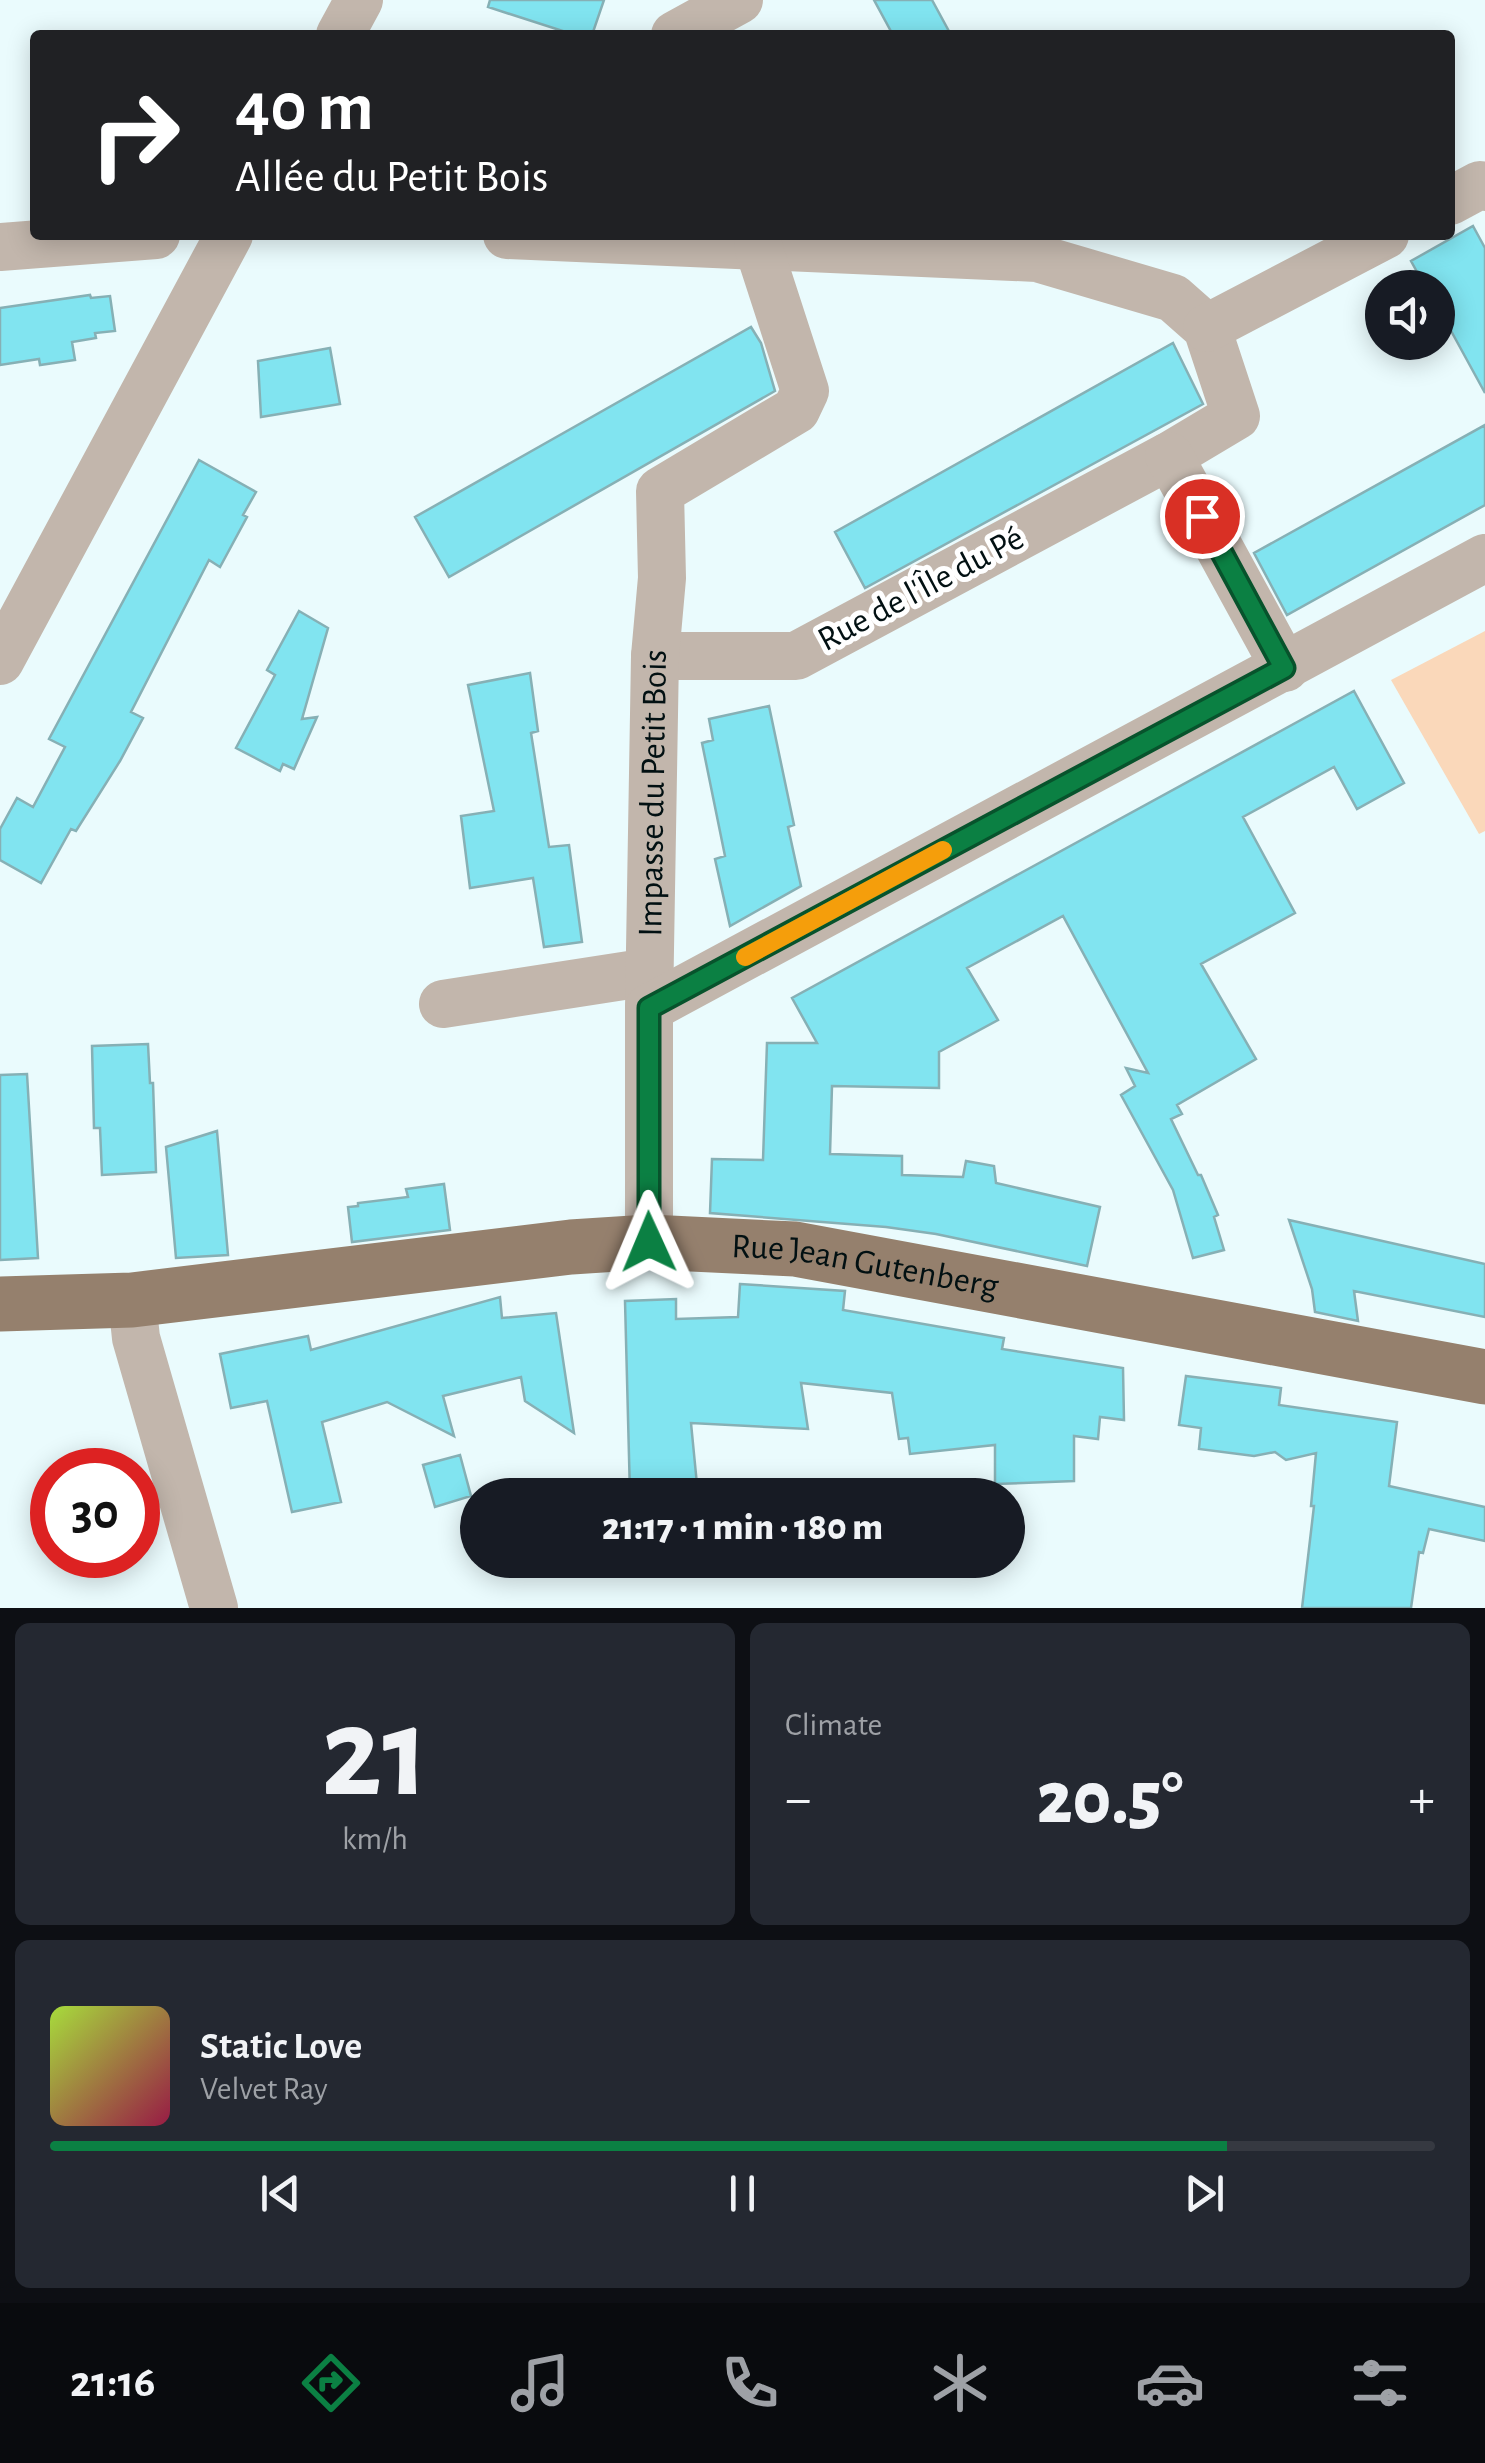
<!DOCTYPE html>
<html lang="en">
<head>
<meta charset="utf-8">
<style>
  body { margin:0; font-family:"Alegreya Sans",sans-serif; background:#242831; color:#f1f3f6; height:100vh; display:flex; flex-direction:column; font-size:38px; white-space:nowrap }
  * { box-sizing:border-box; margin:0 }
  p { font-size:32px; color:#9ea1a6 }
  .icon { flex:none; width:55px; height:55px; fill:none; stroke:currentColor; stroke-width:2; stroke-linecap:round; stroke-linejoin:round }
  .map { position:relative; height:1608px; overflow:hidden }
  .details { display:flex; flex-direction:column; gap:15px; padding:15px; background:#0d0f14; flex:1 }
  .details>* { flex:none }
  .hud { position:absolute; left:30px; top:30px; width:1425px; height:210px; border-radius:10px; box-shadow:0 5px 25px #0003; background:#202124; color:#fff; overflow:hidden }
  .controls { position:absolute; left:1365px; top:270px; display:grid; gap:20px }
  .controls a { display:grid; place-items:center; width:90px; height:90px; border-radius:50%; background:#171b24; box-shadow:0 5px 25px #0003; font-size:50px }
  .speed { position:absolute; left:30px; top:1448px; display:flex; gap:20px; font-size:50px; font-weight:700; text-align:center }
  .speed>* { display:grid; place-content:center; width:130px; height:130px; border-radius:50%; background:#171b24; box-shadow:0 5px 25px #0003; line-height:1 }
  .speed .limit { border:15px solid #d22; background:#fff; color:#111 }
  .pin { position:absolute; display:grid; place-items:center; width:85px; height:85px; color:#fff; margin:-42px; border:5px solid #fff; border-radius:50%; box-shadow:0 2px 10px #0007 }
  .me { position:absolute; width:110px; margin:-55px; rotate:359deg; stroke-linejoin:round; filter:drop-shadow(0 0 8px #0008) }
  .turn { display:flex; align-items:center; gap:35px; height:210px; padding:0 40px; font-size:45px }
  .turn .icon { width:130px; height:130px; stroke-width:2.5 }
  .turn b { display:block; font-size:70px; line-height:85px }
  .big { font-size:75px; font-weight:800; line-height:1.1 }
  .details .tile { flex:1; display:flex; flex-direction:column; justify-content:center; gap:15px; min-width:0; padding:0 35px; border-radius:15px; background:#242831 }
  .details .dial { align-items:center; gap:0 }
  .dial b { font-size:130px; line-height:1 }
  .song { display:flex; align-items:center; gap:30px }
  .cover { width:120px; height:120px; border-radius:15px; background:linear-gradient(135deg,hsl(80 70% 55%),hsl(340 70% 35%)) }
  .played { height:10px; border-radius:5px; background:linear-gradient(90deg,#0b8043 85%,#363941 85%) }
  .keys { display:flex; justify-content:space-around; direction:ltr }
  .heat { display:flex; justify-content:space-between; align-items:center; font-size:55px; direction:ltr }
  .details .tiles { flex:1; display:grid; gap:15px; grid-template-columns:1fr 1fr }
  .tile:last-child { grid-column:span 2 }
  .trip { position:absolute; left:460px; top:1478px; width:565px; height:100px; border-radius:50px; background:#171b24; box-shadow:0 5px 25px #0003; font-weight:800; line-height:100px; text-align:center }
  .menu { display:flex; height:160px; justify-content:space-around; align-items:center; background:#090b0e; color:#9ea1a6 }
  .menu .icon { width:70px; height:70px }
  .menu .selected { color:#0b8043 }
  .menu b { font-size:45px; color:#f1f3f6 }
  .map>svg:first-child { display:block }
  .green { fill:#fad8ba }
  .building { fill:#81e4f0; stroke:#86b0b5; stroke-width:2.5 }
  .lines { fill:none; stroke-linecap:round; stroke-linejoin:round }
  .minor { stroke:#c2b6ac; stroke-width:48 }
  .major { stroke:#95806d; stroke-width:55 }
  .route-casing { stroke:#07532c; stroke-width:25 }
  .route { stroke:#0b8043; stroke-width:18 }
  .slow { stroke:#f59e0b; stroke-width:18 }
  .labels { text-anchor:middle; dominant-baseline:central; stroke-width:10; stroke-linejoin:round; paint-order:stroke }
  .street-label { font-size:35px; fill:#021012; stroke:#fff }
</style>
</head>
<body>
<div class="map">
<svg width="1485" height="1608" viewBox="0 0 1485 1608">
  <rect width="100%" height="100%" fill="#eafbfd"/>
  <path class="green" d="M1485,631V831L1479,834L1391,680Z"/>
  <path class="building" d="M490,0H604L592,35H575L488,7Z
    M874,0H932L951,35H893Z
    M1473,226L1485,248V393L1438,307V288H1426L1411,261Z
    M90,295L91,298L110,296L115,331L95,333L96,338L72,342L75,360L40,365L39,359L0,365V308Z
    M751,327L761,343L775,391L449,577L415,517Z
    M1173,343L1203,404L865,588L835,532Z
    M330,348L340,404L261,417L258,361Z
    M1485,425V505L1287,615L1254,553Z
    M199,460L256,492L243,515L247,517L220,567L209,560L131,712L143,718L120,761L76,831L71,829L41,883L0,860V829L17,798L33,807L65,747L49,739Z
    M299,611L328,628L302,719L317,717L294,769L283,764L280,771L236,748L275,675L267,670Z
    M530,673L538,731L531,733L549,847L569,845L582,942L544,947L533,878L470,888L461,816L494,811L468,685Z
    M1354,691L1404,783L1357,809L1334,767L1243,817L1295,913L1201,964L1256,1059L1177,1105L1182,1114L1171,1119L1198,1175H1201L1218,1215L1214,1217L1224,1250L1193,1258L1173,1190L1121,1095L1135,1086L1126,1068L1148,1073L1063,916L967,968L998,1020L939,1052V1088L832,1086L830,1154L902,1156V1175L963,1177L966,1161L994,1166L996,1183L1100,1207L1087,1266L936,1234L886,1227L710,1213L712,1159L763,1160L767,1043H817L792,998Z
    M769,706L794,825L788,827L801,886L730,926L715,859L725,856L702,743L713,740L709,719Z
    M148,1044L150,1083H153L156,1172L102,1175L100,1128H94L92,1046Z
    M27,1074L38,1258L0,1260V1075Z
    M217,1131L228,1255L176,1258L166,1147Z
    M444,1184L450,1230L352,1242L348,1207L358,1206V1203L408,1197L406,1189Z
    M1289,1220L1485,1264V1317L1354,1291L1358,1321L1315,1312L1312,1289Z
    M740,1284L845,1291L843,1310L1004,1338L1002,1349L1123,1368L1124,1420L1100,1417L1098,1439L1074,1436V1481L995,1484V1445L910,1454L908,1438L899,1439L892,1393L801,1383L808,1429L691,1423L698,1495H630L625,1301L676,1299V1319L738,1317Z
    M500,1297L502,1318L556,1313L574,1433L525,1401L521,1377L443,1396L454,1436L387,1402L322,1422L341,1502L292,1512L267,1401L231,1408L220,1354L308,1336L311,1350Z
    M1186,1376L1281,1388L1279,1405L1397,1422L1389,1486L1485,1507V1541L1429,1529L1423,1553L1419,1552L1411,1608H1302L1314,1506H1311L1316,1453L1286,1460L1275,1452L1254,1456L1199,1449L1201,1428L1179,1425Z
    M460,1455L471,1496L435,1507L423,1465Z"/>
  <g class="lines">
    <g class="minor">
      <path d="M340,35L359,0"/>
      <path d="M675,35L739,0"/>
      <path d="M1450,201L1480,185L1485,187"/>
      <path d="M507,235L1037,258L1173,298L1207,328L1236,416L1169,456L796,656H655"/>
      <path d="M0,247L156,235"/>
      <path d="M1207,328L1385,235"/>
      <path d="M1169,456L1285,668"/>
      <path d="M0,661L229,235"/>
      <path d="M443,1004L649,972"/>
      <path id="s1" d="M649,1008L655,656L662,578L660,491L796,410L805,391L758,246"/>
      <path d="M649,1242V1008L1485,558"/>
      <path d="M132,1300L136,1338L214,1608"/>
    </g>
    <path class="major" id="s2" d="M0,1304L132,1300L571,1247L649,1242L795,1249L1485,1377"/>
  </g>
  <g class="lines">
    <g class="route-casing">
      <path id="route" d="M649,1242V1008L1284,668L1202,516"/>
    </g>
    <use href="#route" class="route"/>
    <path class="slow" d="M745,957L943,850"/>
  </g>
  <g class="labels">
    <g class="street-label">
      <text transform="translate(921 589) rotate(-28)">Rue de l'Île du Pé</text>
      <text stroke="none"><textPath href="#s1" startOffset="215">Impasse du Petit Bois</textPath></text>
      <text stroke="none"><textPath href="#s2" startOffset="870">Rue Jean Gutenberg</textPath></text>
    </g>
  </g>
</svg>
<div class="controls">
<a><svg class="icon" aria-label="sound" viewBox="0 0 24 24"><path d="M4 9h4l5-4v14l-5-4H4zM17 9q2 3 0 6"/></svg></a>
</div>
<div class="speed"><div class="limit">30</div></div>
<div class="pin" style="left:1202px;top:516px;background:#d93025"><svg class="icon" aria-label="arrive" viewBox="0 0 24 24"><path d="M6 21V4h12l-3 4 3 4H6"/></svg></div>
<svg class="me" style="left:649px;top:1242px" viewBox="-20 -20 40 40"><path d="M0-17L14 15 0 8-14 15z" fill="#0b8043" stroke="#fff" stroke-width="4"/></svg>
<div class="trip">21:17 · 1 min · 180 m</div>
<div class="hud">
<div class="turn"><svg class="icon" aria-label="right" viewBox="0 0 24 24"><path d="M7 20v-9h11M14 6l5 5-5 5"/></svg><div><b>40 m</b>Allée du Petit Bois</div></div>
</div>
</div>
<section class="details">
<div class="tiles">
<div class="tile dial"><b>21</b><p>km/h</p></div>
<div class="tile"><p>Climate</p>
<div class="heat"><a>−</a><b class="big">20.5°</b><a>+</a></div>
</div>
<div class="tile">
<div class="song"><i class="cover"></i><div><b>Static Love</b><p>Velvet Ray</p></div></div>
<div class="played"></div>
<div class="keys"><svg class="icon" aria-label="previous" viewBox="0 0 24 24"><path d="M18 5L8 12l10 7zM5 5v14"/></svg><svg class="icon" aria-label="pause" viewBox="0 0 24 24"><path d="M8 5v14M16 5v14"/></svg><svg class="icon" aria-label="next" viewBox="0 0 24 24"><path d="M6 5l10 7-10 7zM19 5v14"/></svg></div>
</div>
</div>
</section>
<nav class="menu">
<b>21:16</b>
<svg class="icon selected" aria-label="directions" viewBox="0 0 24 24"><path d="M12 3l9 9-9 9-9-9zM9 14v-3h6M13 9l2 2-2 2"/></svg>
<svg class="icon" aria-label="music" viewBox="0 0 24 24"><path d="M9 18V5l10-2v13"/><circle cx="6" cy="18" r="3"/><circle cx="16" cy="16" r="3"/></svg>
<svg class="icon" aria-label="phone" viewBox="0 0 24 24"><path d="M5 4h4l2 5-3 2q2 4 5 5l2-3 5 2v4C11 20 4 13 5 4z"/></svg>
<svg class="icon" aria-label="climate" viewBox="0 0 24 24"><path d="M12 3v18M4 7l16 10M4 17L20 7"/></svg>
<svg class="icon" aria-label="car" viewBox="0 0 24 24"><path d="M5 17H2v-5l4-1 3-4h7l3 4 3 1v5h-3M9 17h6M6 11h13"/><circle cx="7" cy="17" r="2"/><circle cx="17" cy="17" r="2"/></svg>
<svg class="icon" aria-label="filters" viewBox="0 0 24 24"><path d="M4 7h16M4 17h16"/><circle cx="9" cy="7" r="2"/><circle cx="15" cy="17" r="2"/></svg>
</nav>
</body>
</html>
